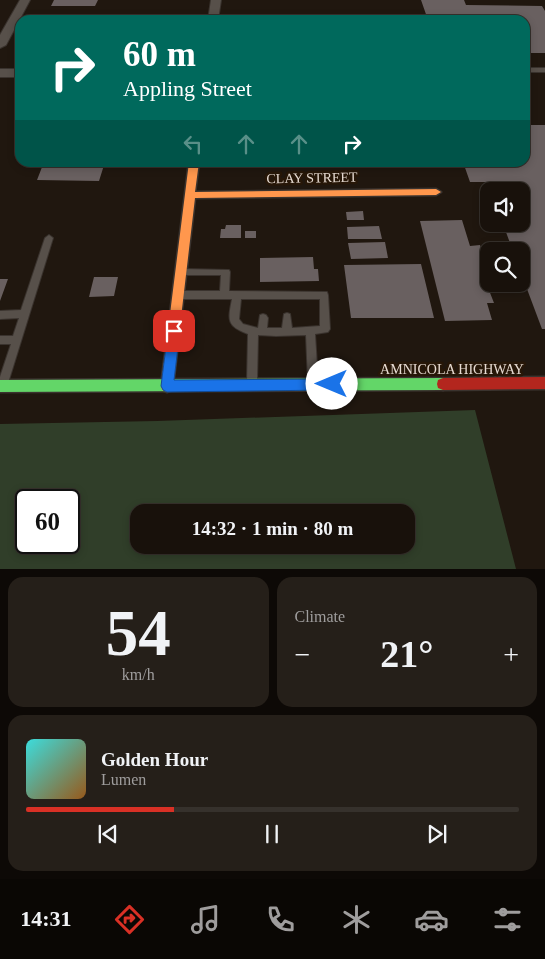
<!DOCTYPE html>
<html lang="en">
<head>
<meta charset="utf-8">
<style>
  body { margin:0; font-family:"Times New Roman",serif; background:#251f19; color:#f1f3f6; height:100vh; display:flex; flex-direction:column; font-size:19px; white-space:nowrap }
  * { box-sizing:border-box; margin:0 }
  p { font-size:16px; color:#9f9d9d }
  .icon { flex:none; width:28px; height:28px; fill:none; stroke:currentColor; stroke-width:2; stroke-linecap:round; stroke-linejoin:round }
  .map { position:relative; height:569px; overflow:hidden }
  .panel { display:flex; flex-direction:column; gap:8px; padding:8px; background:#0d0906; flex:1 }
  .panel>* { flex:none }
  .banner { position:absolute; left:15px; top:15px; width:515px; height:152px; border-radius:15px; box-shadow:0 2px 8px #0003,0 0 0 1px #36312c; background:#00695c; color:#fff; overflow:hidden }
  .controls { position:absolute; left:480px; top:182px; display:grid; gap:10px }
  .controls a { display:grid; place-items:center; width:50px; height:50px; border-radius:10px; background:#18110b; box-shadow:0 2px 8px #0003,0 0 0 1px #36312c; font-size:25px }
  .speed { position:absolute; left:15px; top:489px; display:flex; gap:10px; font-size:25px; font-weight:700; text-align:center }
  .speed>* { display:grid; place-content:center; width:65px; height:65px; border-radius:50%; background:#18110b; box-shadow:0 2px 8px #0003,0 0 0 1px #36312c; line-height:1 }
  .speed .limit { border:2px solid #111; border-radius:8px; background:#fff; color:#111 }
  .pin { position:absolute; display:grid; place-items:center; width:42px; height:42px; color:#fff; margin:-21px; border-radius:10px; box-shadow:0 2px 8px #0006 }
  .me { position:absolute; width:55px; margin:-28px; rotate:270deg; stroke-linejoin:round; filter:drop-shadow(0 0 4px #0008) }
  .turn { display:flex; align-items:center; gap:18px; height:105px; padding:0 25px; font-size:22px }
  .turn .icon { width:65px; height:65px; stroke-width:2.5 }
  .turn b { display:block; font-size:35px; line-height:42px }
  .lanes { display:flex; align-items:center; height:48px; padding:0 25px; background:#0003; justify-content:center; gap:25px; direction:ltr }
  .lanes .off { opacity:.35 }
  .big { font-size:38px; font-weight:700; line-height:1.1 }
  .panel .tile { flex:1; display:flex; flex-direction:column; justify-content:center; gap:8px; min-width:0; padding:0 18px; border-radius:15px; background:#251f19 }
  .panel .dial { align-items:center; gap:0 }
  .dial b { font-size:65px; line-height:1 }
  .song { display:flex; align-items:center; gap:15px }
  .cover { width:60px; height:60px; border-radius:8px; background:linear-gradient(135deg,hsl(180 70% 55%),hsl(30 70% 35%)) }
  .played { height:5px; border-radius:2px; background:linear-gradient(90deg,#d93025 30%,#36312c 30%) }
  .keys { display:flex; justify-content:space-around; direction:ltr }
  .heat { display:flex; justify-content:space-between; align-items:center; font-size:28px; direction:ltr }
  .panel .tiles { flex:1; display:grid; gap:8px; grid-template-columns:1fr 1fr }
  .tile:last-child { grid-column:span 2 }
  .trip { position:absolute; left:130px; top:504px; width:285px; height:50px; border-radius:15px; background:#18110b; box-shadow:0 2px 8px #0003,0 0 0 1px #36312c; font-weight:700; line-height:50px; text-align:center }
  .tab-bar { display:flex; height:80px; justify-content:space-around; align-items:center; background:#0a0704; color:#9f9d9d }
  .tab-bar .icon { width:35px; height:35px }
  .tab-bar .on { color:#d93025 }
  .tab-bar b { font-size:22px; color:#f1f3f6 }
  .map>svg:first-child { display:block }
  .green { fill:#303e29; fill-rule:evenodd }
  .building { fill:#696060 }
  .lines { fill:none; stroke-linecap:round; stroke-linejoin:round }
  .lane-casing { stroke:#3a332e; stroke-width:2 }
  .street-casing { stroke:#3a332e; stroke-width:2 }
  .fast-casing { stroke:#3a332e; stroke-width:3 }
  .slow-casing { stroke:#3a332e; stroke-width:3 }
  .jam-casing { stroke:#3a332e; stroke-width:3 }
  .lane { fill:#57504a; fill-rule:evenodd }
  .street { fill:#57504a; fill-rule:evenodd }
  .fast { fill:#63d668; fill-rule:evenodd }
  .slow { fill:#ff974d; fill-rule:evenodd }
  .jam { fill:#b3261e; fill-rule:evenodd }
  .route { fill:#1a73e8; stroke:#114b97 }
  .labels { text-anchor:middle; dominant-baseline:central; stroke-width:5; stroke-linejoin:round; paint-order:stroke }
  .street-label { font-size:14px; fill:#e7dbd2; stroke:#271708 }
</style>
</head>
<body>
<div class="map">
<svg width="545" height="569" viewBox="0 0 545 569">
  <rect width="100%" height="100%" fill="#20170f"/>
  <path class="green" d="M475,410L516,569H0V424L157,421ZM26,500H69V542H26ZM139,512H406V545H139Z"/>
  <path class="building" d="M54,0H98L95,6H51Z
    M421,0H464L466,5L542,6L545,11V53H525V20H428Z
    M525,125H545V329H542L521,273V251H513L503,224H521V191H490L487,182H470L463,162H525Z
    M44,162H105L99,181L37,180Z
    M363,211L364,220H347L346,212Z
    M462,220L470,246L480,245L489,272V285H487L494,303H487L492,320L445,321L420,221Z
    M226,225H241V238H220L221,229H225Z
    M379,226L382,239H348L347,227Z
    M245,231H256V238H245Z
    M385,242L388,258L351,259L348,243Z
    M313,257L314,269H318L319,281L260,282V258Z
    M421,264L434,318H351L344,265Z
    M94,277H118L114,296L89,297Z
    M0,279H8L0,301Z"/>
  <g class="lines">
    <g class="lane-casing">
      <path id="lane" d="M525,68H545V72H525Z
        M49,235L53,238L8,383L7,386L3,387L0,386V377L11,344H0V336H13L19,318L0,319V311L21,310L45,238Z
        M182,269L229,270L230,272L229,291L327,292L328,295L330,329L328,332L315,334L318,382L317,385L313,386L309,385L308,382L306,335L276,336L258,335L257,382L256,385L252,386L248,385L247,382L248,334C226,326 228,320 232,299H179L176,298L175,295L176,292L179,291H220L221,275H182L178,272ZM241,299H320V326L292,328L290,314L287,313L284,314L282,328H267L268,318L266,315L263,314L260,315L258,328L243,324L239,319Z"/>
    </g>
    <g class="street-casing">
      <path id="street" d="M20,0H30L6,45L0,48V35Z
        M211,0H221L218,20H208Z
        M0,69H20V77H0Z"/>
    </g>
    <g class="fast-casing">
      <path id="fast" d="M443,378L448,380L449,384L448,388L443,390L0,392V380Z"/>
    </g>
    <g class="slow-casing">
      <path id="slow" d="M189,162H199L195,192L436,189L441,192L436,195L195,198L173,386L172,390L167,392L162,390L161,386Z"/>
    </g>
    <g class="jam-casing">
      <path id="jam" d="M545,377V389L443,390L438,388L437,384L438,380L443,378Z"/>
    </g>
    <use href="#lane" class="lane"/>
    <use href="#street" class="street"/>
    <use href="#fast" class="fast"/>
    <use href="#slow" class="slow"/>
    <use href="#jam" class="jam"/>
  </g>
  <path class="route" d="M174,326L179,328L180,331L174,380L332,379L337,380L339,384L337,389L332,390L167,392L163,390L161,386L168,331L170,328Z"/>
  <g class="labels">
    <g class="street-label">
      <text transform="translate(312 178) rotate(-1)">CLAY STREET</text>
      <text x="452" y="369">AMNICOLA HIGHWAY</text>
    </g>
  </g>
</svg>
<div class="controls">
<a><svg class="icon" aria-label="sound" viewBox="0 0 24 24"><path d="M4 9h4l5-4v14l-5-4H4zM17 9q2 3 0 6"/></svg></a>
<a><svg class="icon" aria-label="search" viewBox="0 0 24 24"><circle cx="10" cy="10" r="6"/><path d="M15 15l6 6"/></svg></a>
</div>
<div class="speed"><div class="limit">60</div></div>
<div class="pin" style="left:174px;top:331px;background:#d93025"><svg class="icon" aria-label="arrive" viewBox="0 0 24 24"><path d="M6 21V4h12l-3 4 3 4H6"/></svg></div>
<svg class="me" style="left:332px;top:384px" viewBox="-20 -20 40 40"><circle r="19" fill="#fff"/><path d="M0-13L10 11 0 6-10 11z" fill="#1a73e8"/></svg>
<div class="trip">14:32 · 1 min · 80 m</div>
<div class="banner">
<div class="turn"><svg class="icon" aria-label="right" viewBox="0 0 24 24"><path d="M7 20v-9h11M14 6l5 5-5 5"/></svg><div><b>60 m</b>Appling Street</div></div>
<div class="lanes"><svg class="icon off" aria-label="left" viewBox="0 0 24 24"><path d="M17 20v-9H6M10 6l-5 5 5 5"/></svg><svg class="icon off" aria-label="ahead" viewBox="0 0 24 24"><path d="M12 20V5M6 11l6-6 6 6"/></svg><svg class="icon off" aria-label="ahead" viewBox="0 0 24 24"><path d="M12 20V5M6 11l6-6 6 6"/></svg><svg class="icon" aria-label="right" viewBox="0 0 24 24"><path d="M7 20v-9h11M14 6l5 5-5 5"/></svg></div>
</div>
</div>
<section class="panel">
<div class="tiles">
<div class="tile dial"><b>54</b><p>km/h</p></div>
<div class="tile"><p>Climate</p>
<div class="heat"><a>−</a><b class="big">21°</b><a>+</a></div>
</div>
<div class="tile">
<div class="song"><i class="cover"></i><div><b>Golden Hour</b><p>Lumen</p></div></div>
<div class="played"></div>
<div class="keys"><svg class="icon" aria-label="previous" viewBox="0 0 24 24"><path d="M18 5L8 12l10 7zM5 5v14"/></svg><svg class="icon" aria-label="pause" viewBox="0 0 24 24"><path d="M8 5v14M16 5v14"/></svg><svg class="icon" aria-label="next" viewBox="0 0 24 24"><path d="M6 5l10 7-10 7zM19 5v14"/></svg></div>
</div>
</div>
</section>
<nav class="tab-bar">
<b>14:31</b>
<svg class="icon on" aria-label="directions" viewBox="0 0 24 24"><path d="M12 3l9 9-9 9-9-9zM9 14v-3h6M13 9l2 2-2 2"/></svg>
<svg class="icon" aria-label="music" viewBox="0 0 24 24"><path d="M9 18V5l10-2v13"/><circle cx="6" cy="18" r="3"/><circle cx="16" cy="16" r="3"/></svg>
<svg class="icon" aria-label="phone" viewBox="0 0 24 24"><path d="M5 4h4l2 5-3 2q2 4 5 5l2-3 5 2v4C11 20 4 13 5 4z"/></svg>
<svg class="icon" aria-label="climate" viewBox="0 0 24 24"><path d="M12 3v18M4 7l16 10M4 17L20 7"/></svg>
<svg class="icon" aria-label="car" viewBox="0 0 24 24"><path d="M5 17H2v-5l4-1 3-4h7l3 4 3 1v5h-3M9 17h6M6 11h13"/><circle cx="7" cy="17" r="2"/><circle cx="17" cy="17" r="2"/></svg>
<svg class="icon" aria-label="filters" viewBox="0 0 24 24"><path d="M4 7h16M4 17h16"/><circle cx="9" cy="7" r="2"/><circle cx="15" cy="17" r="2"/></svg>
</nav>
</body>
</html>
